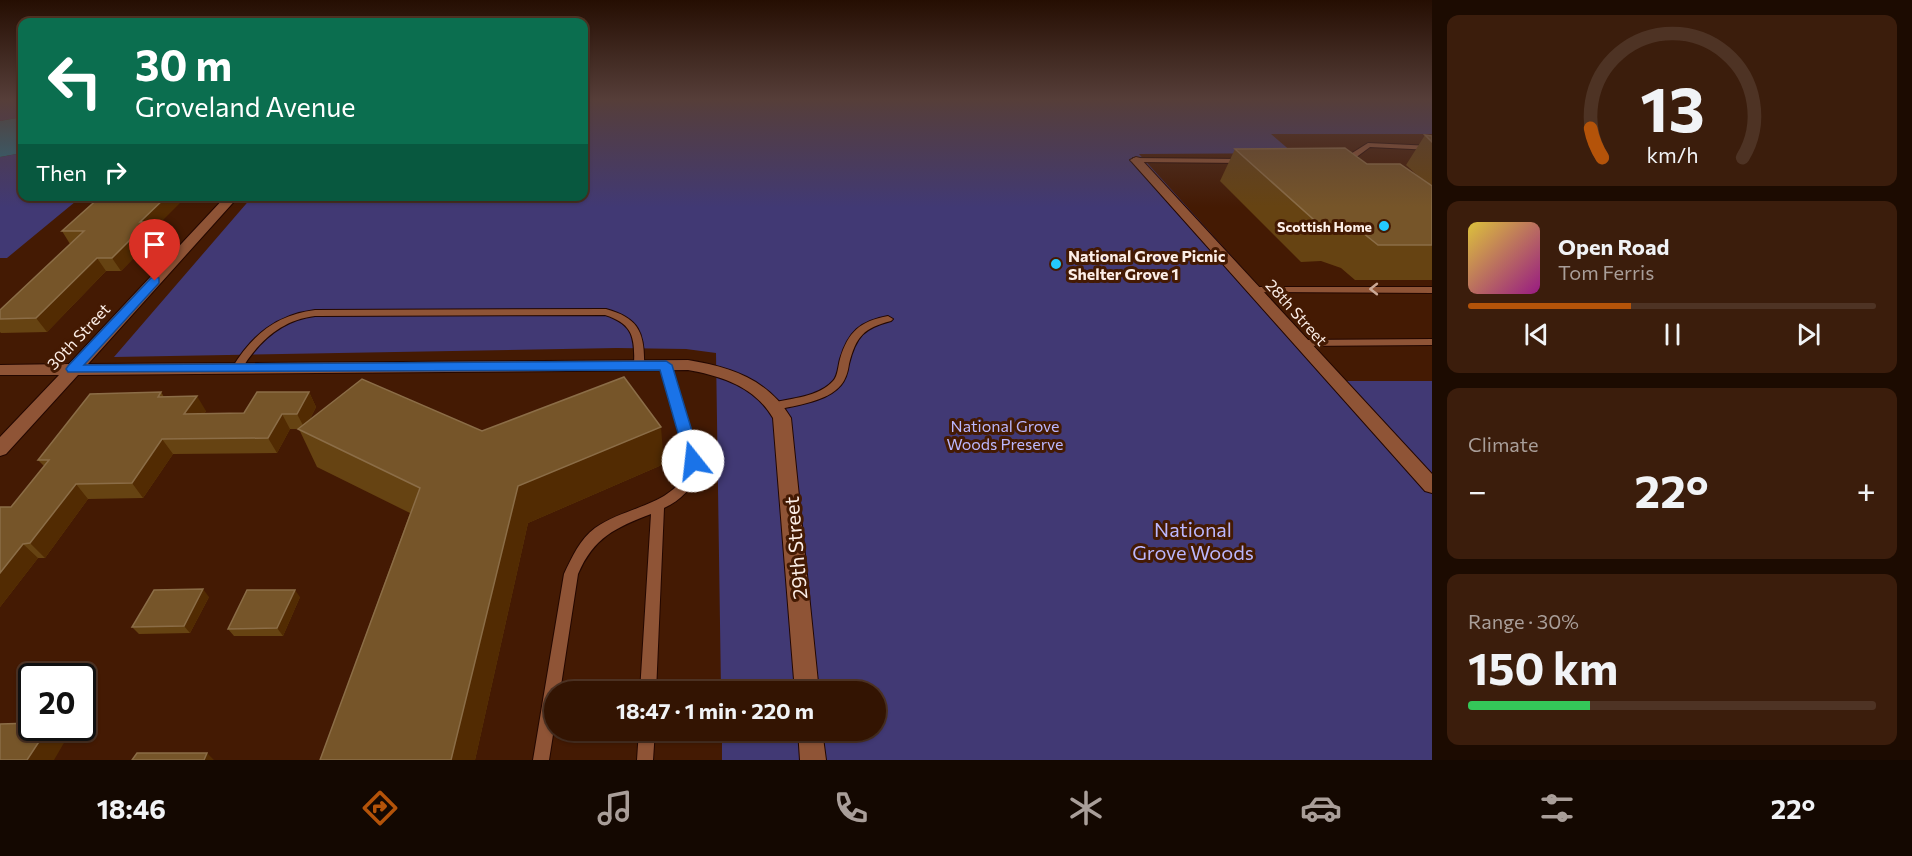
<!DOCTYPE html>
<html lang="en">
<head>
<meta charset="utf-8">
<style>
  body { margin:0; font-family:Commissioner,sans-serif; background:#3b1d0c; color:#f1f3f6; height:100vh; display:flex; flex-direction:column; font-size:22px; white-space:nowrap }
  * { box-sizing:border-box; margin:0 }
  p { font-size:20px; color:#a99e99 }
  .icon { flex:none; width:33px; height:33px; fill:none; stroke:currentColor; stroke-width:2; stroke-linecap:round; stroke-linejoin:round }
  .map { position:relative; flex:1; overflow:hidden }
  .drawer { display:flex; flex-direction:column; gap:15px; padding:15px; background:#1c0b01; width:480px }
  .drawer>* { flex:none }
  .banner { position:absolute; left:18px; top:18px; width:570px; height:183px; border-radius:12px; box-shadow:0 2px 4px #0004,0 0 0 2px #4e3324; background:#0b6e4f; color:#fff; overflow:hidden }
  .speed { position:absolute; left:18px; top:663px; display:flex; gap:12px; font-size:30px; font-weight:700; text-align:center }
  .speed>* { display:grid; place-content:center; width:78px; height:78px; border-radius:50%; background:#331402; box-shadow:0 2px 4px #0004,0 0 0 2px #4e3324; line-height:1 }
  .speed .limit { border:3px solid #111; border-radius:9px; background:#fff; color:#111 }
  .pin { position:absolute; display:grid; place-items:center; width:51px; height:51px; color:#fff; margin:-62px -26px; border-radius:50% 50% 50% 0; rotate:-45deg; box-shadow:0 0 6px #0007 }
  .pin .icon { rotate:45deg }
  .me { position:absolute; width:66px; margin:-33px; rotate:344deg; stroke-linejoin:round; filter:drop-shadow(0 0 4px #0008) }
  .turn { display:flex; align-items:center; gap:21px; height:126px; padding:0 18px; font-size:27px }
  .turn .icon { width:78px; height:78px; stroke-width:2.5 }
  .turn b { display:block; font-size:42px; line-height:51px }
  .then { display:flex; align-items:center; height:57px; padding:0 18px; background:#0003; gap:12px; font-size:22px }
  .big { font-size:45px; font-weight:700; line-height:1.1 }
  .drawer .tile { flex:1; display:flex; flex-direction:column; justify-content:center; gap:9px; min-width:0; padding:0 21px; border-radius:12px; background:#3b1d0c }
  .drawer .dial { align-items:center; gap:0 }
  .dial svg { height:156px; overflow:visible; fill:none; stroke:#4e3324; stroke-width:7; stroke-linecap:round; text-anchor:middle }
  .dial text { fill:#f1f3f6; stroke:none }
  .song { display:flex; align-items:center; gap:18px }
  .cover { width:72px; height:72px; border-radius:9px; background:linear-gradient(135deg,hsl(50 70% 55%),hsl(310 70% 35%)) }
  .played { height:6px; border-radius:3px; background:linear-gradient(90deg,#b45309 40%,#4e3324 40%) }
  .keys { display:flex; justify-content:space-around; direction:ltr }
  .heat { display:flex; justify-content:space-between; align-items:center; font-size:33px; direction:ltr }
  .charge { height:9px; border-radius:4px; background:linear-gradient(90deg,#34c759 30%,#4e3324 0) }
  .trip { position:absolute; left:544px; top:681px; width:342px; height:60px; border-radius:30px; background:#331402; box-shadow:0 2px 4px #0004,0 0 0 2px #4e3324; font-weight:700; line-height:60px; text-align:center }
  .menu { display:flex; height:96px; justify-content:space-around; align-items:center; background:#140801; color:#a99e99 }
  .menu .icon { width:42px; height:42px }
  .menu .selected { color:#b45309 }
  .menu b { font-size:27px; color:#f1f3f6 }
  main { display:flex; flex:1; min-height:0 }
  .map>svg:first-child { display:block }
  .green { fill:#413974 }
  .water { fill:#266d87 }
  .lines { fill:none; stroke-linecap:round; stroke-linejoin:round }
  .service-casing { stroke:#230700; stroke-width:2 }
  .minor-casing { stroke:#230700; stroke-width:2 }
  .service { fill:#8f5436; fill-rule:evenodd }
  .minor { fill:#8f5436; fill-rule:evenodd }
  .wall { fill:#664312 }
  .shaded-wall { fill:#522b02 }
  .building { fill:#765529; stroke:#8b6d47; stroke-width:1.5 }
  .oneway { stroke:#cba997 }
  .route { fill:#1a73e8; stroke:#114b97; stroke-width:1.5 }
  .poi-dot { fill:#24c9fe; stroke:#441a03; stroke-width:2 }
  .labels { text-anchor:middle; dominant-baseline:central; stroke-width:6; stroke-linejoin:round; paint-order:stroke }
  .far-poi-label { font-size:14px; font-weight:bold; fill:#fceee7; stroke:#441a03; text-anchor:end }
  .poi-label { font-size:16px; font-weight:bold; fill:#fceee7; stroke:#441a03; text-anchor:start }
  .street-label { font-size:16px; fill:#fceee7; stroke:#441a03 }
  .park-label { font-size:16px; fill:#bbb7fd; stroke:#441a03 }
  .near-park-label { font-size:20px; fill:#bbb7fd; stroke:#441a03 }
  .near-street-label { font-size:20px; fill:#fceee7; stroke:#441a03 }
</style>
</head>
<body>
<main>
<div class="map">
<svg width="1432" height="760" viewBox="0 0 1432 760">
  <rect width="100%" height="100%" fill="#441a03"/>
  <path class="green" d="M0,100H22V117L0,121Z
    M584,100H1432V134H1271L1293,153L1139,154L1345,381H1432V760H722V731L876,730V692L721,691L716,353L686,349L617,348L114,357L252,197L584,196Z
    M22,153V196L81,197L7,258H0V157Z"/>
  <path class="water" d="M22,117V153L0,157V121Z"/>
  <g class="lines">
    <g class="service-casing">
      <path id="service" d="M1368,143L1432,146V150L1370,147L1347,164H1341V160Z
        M1133,158L1244,159L1248,161L1244,163L1136,162H1133Z
        M1252,287H1432V293L1249,292L1247,290Z
        M606,309C639,318 645,333 644,366L643,368L639,369L634,366C635,339 634,324 605,315L315,316C281,320 258,342 241,370L237,371L232,368C252,335 276,315 315,310Z
        M888,316L893,319L891,321C864,328 856,336 849,364C848,371 846,379 841,385C827,402 796,405 776,410L772,409L771,406L772,403C791,398 819,397 833,381C838,376 838,366 840,359C848,332 860,321 888,316Z
        M1432,339V345L1300,346L1295,343L1300,340Z
        M666,362L671,365L700,471C691,488 682,500 664,508L656,692H640L651,514C615,528 594,537 578,574L560,692H555V722L549,760H533L564,574C572,557 580,539 595,528C626,506 669,507 688,471L661,365Z
        M639,730H655L653,760H637Z"/>
    </g>
    <g class="minor-casing">
      <path id="minor" d="M1136,157L1140,158L1432,474V493L1425,491L1132,162L1130,160Z
        M226,196H239L88,364L688,360C730,367 768,379 791,418L819,692H795L773,418C755,387 722,376 688,370L78,375L6,454L0,456V437L59,375H0V365L69,364Z
        M798,730H822L826,760H800Z"/>
    </g>
    <use href="#service" class="service"/>
    <use href="#minor" class="minor"/>
  </g>
  <path class="wall" d="M1432,134V280H1355L1341,268L1321,261L1301,262L1220,181L1235,149L1367,164L1418,176L1406,165L1425,135L1431,136Z
    M62,231H152L155,236L121,271H106L47,332L1,333L0,332V310L70,244Z
    M161,392L164,397L206,411L204,414L244,413L309,392L316,407L309,421L482,431L664,464L528,523L475,760H320L410,513L317,467L299,429H290L277,453L173,454L143,498L88,499L45,558H38L0,607V507H11L44,466L38,460Z
    M209,597L190,633L139,634L132,627Z
    M300,597L283,636H234L228,629Z"/>
  <path class="shaded-wall" d="M167,196H187L152,231L155,236L121,271L112,258L140,222Z
    M97,258L106,271L47,332L36,318Z
    M309,392L316,407L305,429L297,414Z
    M197,396L206,411L194,429L184,414Z
    M282,414L290,429L277,453L268,438Z
    M661,427L664,464L528,523L475,760H451L518,486Z
    M162,439L173,454L143,498L132,483Z
    M76,484L88,499L45,558L30,543Z
    M23,544L38,558L0,607V573Z
    M203,589L209,597L190,633L184,626Z
    M295,590L300,597L283,636L277,628Z
    M48,728H57L68,736L54,760H27Z
    M207,753L214,760H204Z"/>
  <path class="building" d="M1425,135L1432,136V142Z
    M1345,148L1367,164H1400L1432,186V245H1378L1363,233L1342,227H1322L1235,149Z
    M101,196H167L140,222H148L112,258H97L36,318L0,319V310L84,231H62Z
    M624,377L661,427L518,486L451,760H320L420,488L298,429L362,379L482,431Z
    M161,392L158,397L197,396L184,414L244,413L257,392H309L297,414H282L268,438L162,439L132,483L76,484L30,543L23,544L0,573V507H11L49,460H38L90,394Z
    M203,589L184,626L132,627L154,590Z
    M247,590H295L277,628L228,629Z
    M32,723V728H48L27,760H0V724Z
    M137,753H207L204,760H132Z"/>
  <defs><path id="oneway-chevron" d="M-2-3.5L2.5 0L-2 3.5" fill="none" stroke-width="1.6" stroke-linecap="round" stroke-linejoin="round" transform="scale(1.5)"/></defs>
  <use class="oneway" href="#oneway-chevron" transform="translate(1374 289) rotate(180)"/>
  <linearGradient id="sky" x2="0" y2="1"><stop stop-color="#250e02"/><stop offset="0.48" stop-color="#563e39"/><stop offset="1" stop-color="#563e39" stop-opacity="0"/></linearGradient>
  <rect width="1432" height="207" fill="url(#sky)"/>
  <path class="route" d="M155,277L159,278V283L84,365L666,361L672,365L701,461L699,465H688L686,461L660,370L68,372L66,369L68,366L151,278Z"/>
  <g class="poi-dot">
    <circle cx="1384" cy="226" r="6"/>
    <circle cx="1056" cy="264" r="6"/>
  </g>
  <g class="labels">
    <g class="far-poi-label">
      <text x="1372" y="226">Scottish Home</text>
    </g>
    <g class="poi-label">
      <text x="1068" y="255">National Grove Picnic<tspan x="1068" dy="18">Shelter Grove 1</tspan></text>
    </g>
    <g class="street-label">
      <text transform="translate(1297 312) rotate(48)">28th Street</text>
      <text transform="translate(78 336) rotate(-47)">30th Street</text>
    </g>
    <g class="park-label">
      <text x="1005" y="425">National Grove<tspan x="1005" dy="18">Woods Preserve</tspan></text>
    </g>
    <g class="near-park-label">
      <text x="1193" y="529">National<tspan x="1193" dy="23">Grove Woods</tspan></text>
    </g>
    <g class="near-street-label">
      <text transform="translate(795 548) rotate(-95)">29th Street</text>
    </g>
  </g>
</svg>
<div class="speed"><div class="limit">20</div></div>
<div class="pin" style="left:155px;top:281px;background:#d93025"><svg class="icon" aria-label="arrive" viewBox="0 0 24 24"><path d="M6 21V4h12l-3 4 3 4H6"/></svg></div>
<svg class="me" style="left:693px;top:461px" viewBox="-20 -20 40 40"><circle r="19" fill="#fff"/><path d="M0-13L10 11 0 6-10 11z" fill="#1a73e8"/></svg>
<div class="trip">18:47 · 1 min · 220 m</div>
<div class="banner">
<div class="turn"><svg class="icon" aria-label="left" viewBox="0 0 24 24"><path d="M17 20v-9H6M10 6l-5 5 5 5"/></svg><div><b>30 m</b>Groveland Avenue</div></div>
<div class="then">Then<svg class="icon" aria-label="right" viewBox="0 0 24 24"><path d="M7 20v-9h11M14 6l5 5-5 5"/></svg></div>
</div>
</div>
<section class="drawer">
<div class="tile dial"><svg viewBox="0 0 100 80">
<path d="M14 69A42 42 0 1 1 86 69"/>
<path d="M14 69A42 42 0 0 1 8 54" stroke="#b45309"/>
<text x="50" y="56" font-size="32" font-weight="700">13</text>
<text x="50" y="72" font-size="11">km/h</text>
</svg></div>
<div class="tile">
<div class="song"><i class="cover"></i><div><b>Open Road</b><p>Tom Ferris</p></div></div>
<div class="played"></div>
<div class="keys"><svg class="icon" aria-label="previous" viewBox="0 0 24 24"><path d="M18 5L8 12l10 7zM5 5v14"/></svg><svg class="icon" aria-label="pause" viewBox="0 0 24 24"><path d="M8 5v14M16 5v14"/></svg><svg class="icon" aria-label="next" viewBox="0 0 24 24"><path d="M6 5l10 7-10 7zM19 5v14"/></svg></div>
</div>
<div class="tile"><p>Climate</p>
<div class="heat"><a>−</a><b class="big">22°</b><a>+</a></div>
</div>
<div class="tile"><p>Range · 30%</p><b class="big">150 km</b><div class="charge"></div></div>
</section>
</main>
<nav class="menu">
<b>18:46</b>
<svg class="icon selected" aria-label="directions" viewBox="0 0 24 24"><path d="M12 3l9 9-9 9-9-9zM9 14v-3h6M13 9l2 2-2 2"/></svg>
<svg class="icon" aria-label="music" viewBox="0 0 24 24"><path d="M9 18V5l10-2v13"/><circle cx="6" cy="18" r="3"/><circle cx="16" cy="16" r="3"/></svg>
<svg class="icon" aria-label="phone" viewBox="0 0 24 24"><path d="M5 4h4l2 5-3 2q2 4 5 5l2-3 5 2v4C11 20 4 13 5 4z"/></svg>
<svg class="icon" aria-label="climate" viewBox="0 0 24 24"><path d="M12 3v18M4 7l16 10M4 17L20 7"/></svg>
<svg class="icon" aria-label="car" viewBox="0 0 24 24"><path d="M5 17H2v-5l4-1 3-4h7l3 4 3 1v5h-3M9 17h6M6 11h13"/><circle cx="7" cy="17" r="2"/><circle cx="17" cy="17" r="2"/></svg>
<svg class="icon" aria-label="filters" viewBox="0 0 24 24"><path d="M4 7h16M4 17h16"/><circle cx="9" cy="7" r="2"/><circle cx="15" cy="17" r="2"/></svg>
<b>22°</b>
</nav>
</body>
</html>
